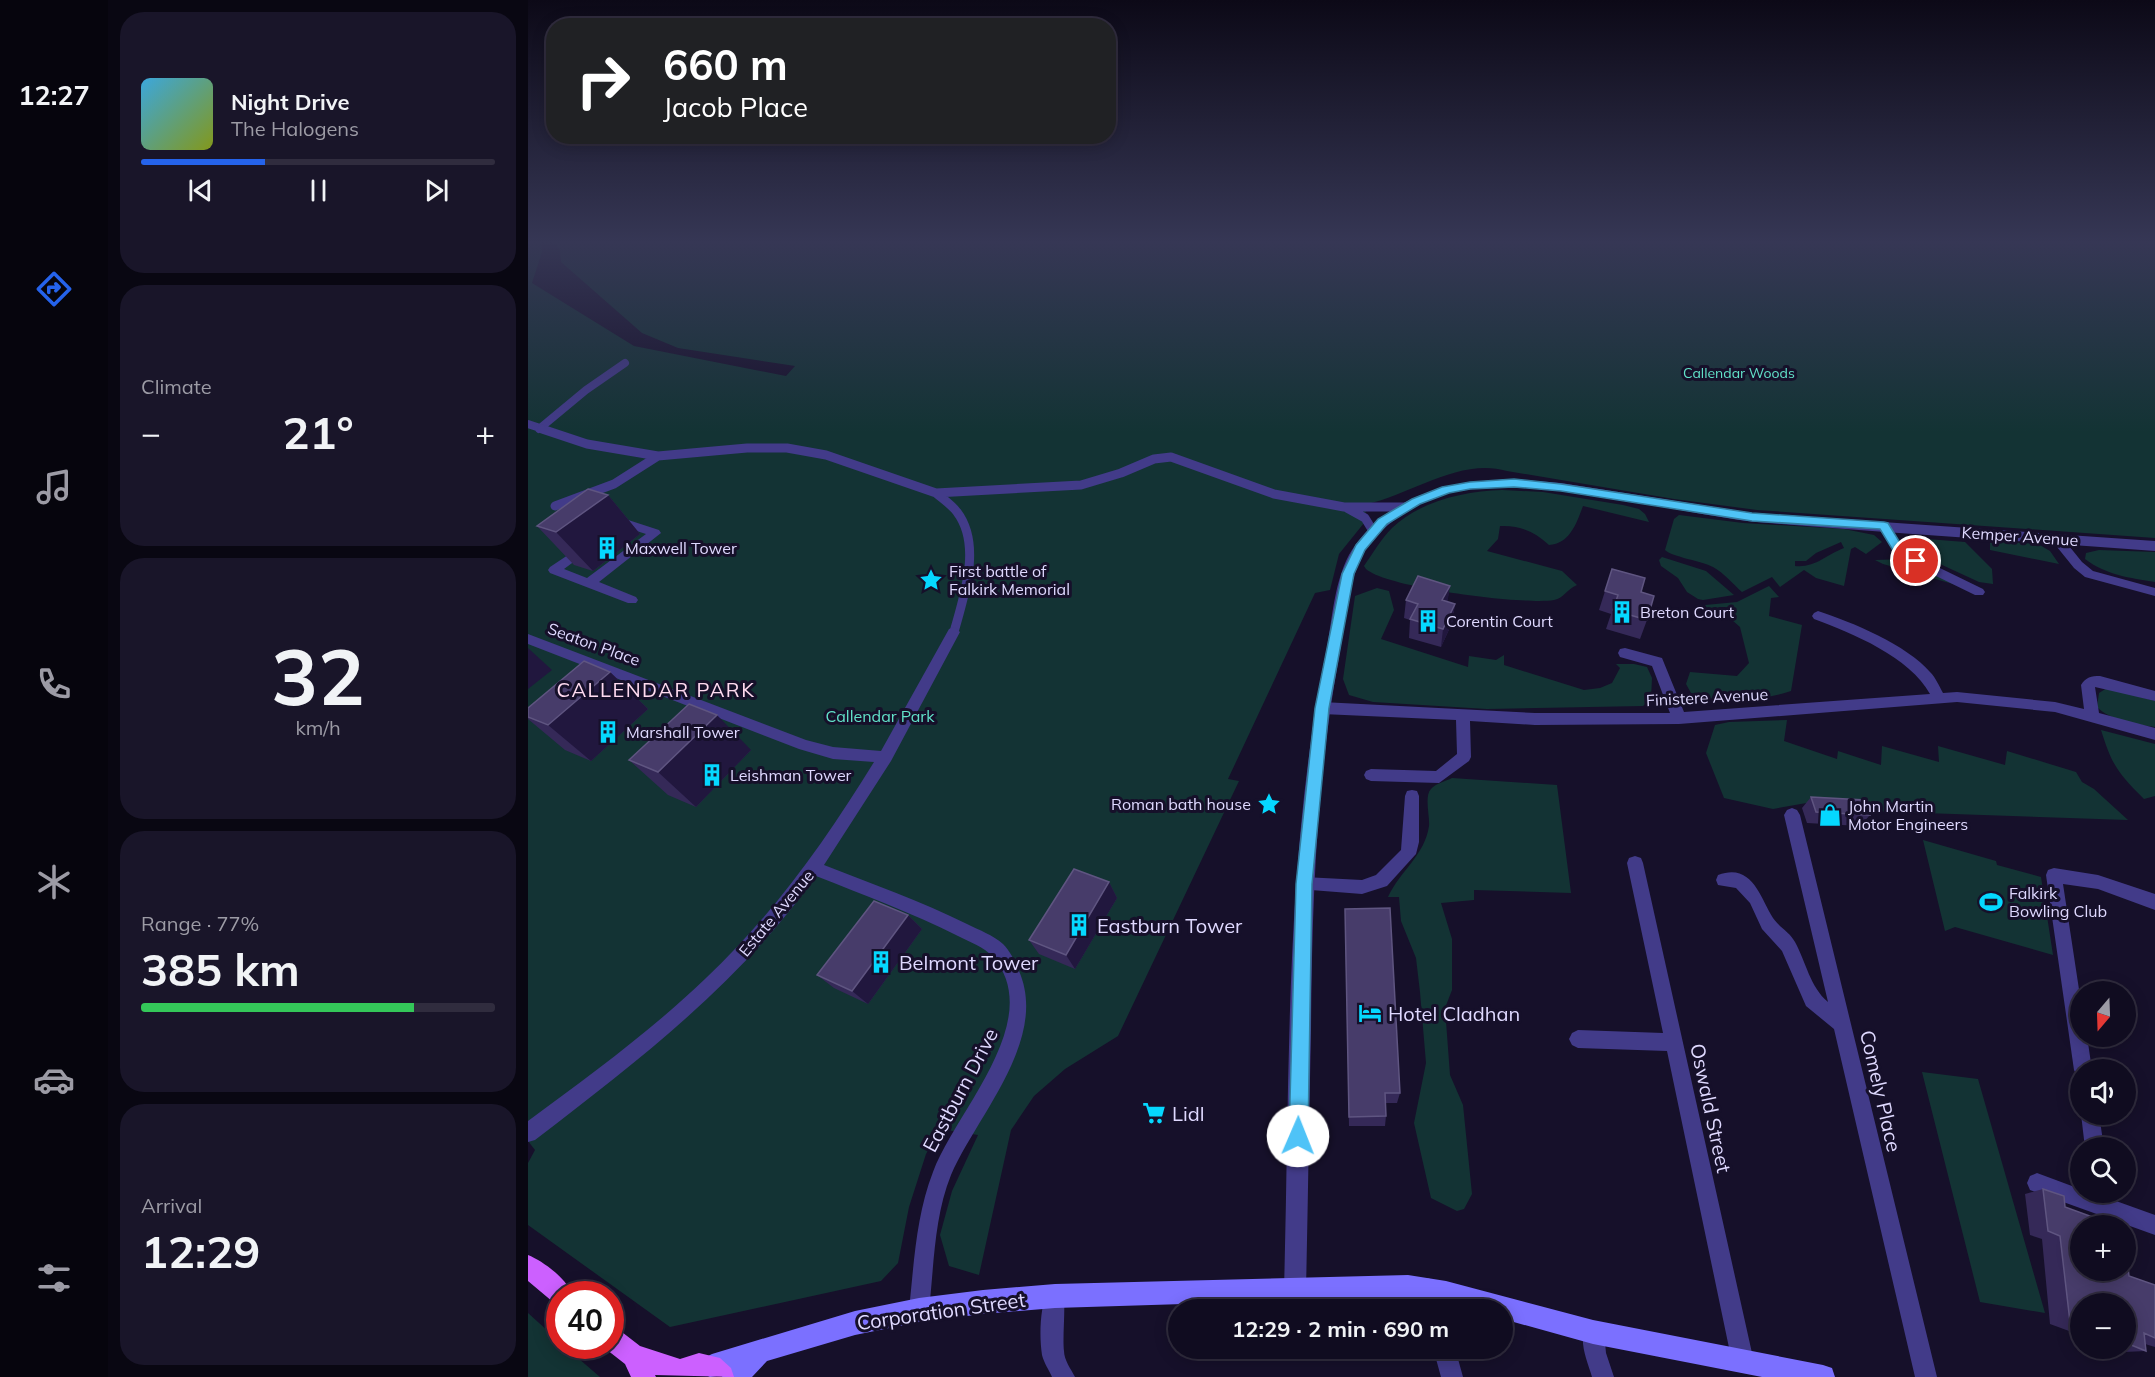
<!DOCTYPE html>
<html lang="en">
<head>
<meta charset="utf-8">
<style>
  body { margin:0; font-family:Mulish,sans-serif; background:#191529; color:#f1f3f6; height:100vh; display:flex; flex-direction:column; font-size:22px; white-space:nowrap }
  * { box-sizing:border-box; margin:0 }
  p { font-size:20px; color:#9c9ba5 }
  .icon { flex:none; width:33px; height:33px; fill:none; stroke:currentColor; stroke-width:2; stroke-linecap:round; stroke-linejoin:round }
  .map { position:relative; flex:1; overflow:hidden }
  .sheet { display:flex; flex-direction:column; gap:12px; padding:12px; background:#090712; width:420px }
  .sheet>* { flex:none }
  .top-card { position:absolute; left:18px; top:18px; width:570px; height:126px; border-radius:24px; box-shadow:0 3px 15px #0003,0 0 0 2px #302c3e; background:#202124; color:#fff; overflow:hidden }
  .needle { width:39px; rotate:199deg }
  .fabs { position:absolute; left:1542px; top:981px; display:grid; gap:12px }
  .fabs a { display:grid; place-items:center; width:66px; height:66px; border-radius:50%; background:#100c20; box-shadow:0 3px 15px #0003,0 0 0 2px #302c3e; font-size:30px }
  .speed { position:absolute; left:18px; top:1281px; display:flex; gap:12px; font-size:30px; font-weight:700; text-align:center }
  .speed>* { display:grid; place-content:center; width:78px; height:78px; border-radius:50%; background:#100c20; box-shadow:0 3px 15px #0003,0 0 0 2px #302c3e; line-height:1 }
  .speed .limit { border:9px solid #d22; background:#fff; color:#111 }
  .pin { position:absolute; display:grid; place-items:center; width:51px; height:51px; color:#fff; margin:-26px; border:3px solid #fff; border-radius:50%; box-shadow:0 2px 6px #0007 }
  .me { position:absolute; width:66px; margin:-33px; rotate:1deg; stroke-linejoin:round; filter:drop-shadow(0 0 4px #0008) }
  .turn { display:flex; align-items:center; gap:21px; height:126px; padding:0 18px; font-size:27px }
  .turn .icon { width:78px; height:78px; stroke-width:2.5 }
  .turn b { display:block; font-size:42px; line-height:51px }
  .big { font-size:45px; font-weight:700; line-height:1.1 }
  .sheet .card { flex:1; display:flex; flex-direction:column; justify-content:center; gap:9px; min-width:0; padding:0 21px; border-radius:24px; background:#191529 }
  .sheet .dial { align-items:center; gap:0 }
  .dial b { font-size:78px; line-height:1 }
  .song { display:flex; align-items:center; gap:18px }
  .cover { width:72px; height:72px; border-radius:9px; background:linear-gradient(135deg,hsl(200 70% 55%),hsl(70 70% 35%)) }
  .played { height:6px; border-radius:3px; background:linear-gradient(90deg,#2563eb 35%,#302c3e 35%) }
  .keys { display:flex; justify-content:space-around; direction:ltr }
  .heat { display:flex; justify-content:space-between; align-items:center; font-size:33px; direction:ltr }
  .charge { height:9px; border-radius:4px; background:linear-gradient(90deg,#34c759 77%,#302c3e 0) }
  .trip { position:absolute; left:640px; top:1299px; width:345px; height:60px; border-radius:30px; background:#100c20; box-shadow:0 3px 15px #0003,0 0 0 2px #302c3e; font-weight:700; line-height:60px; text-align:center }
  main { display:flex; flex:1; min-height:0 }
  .tabs { display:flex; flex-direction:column; width:108px; justify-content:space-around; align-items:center; background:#06050d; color:#9c9ba5 }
  .tabs .icon { width:42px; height:42px }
  .tabs .on { color:#2563eb }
  .tabs b { font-size:27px; color:#f1f3f6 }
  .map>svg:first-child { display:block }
  .green { fill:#133334; fill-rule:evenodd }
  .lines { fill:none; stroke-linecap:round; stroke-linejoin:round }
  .pedestrian-far1 { stroke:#423b89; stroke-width:8 }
  .pedestrian { stroke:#423b89; stroke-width:9 }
  .minor { fill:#423b89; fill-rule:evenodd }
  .tertiary { fill:#423b89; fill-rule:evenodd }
  .secondary { fill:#7b70ff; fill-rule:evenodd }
  .primary { fill:#cc60ff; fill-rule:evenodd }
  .wall { fill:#352958 }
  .shaded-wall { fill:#21173e }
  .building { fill:#473c6a; stroke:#5f5581; stroke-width:1.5 }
  .route { fill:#4fc3f7; stroke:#337fa1; stroke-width:1.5 }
  .labels { text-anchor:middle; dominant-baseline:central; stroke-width:6; stroke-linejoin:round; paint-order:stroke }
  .far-park-label { font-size:14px; fill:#62e2c9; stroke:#16102a }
  .street-label { font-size:16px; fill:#dfd9ff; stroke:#16102a }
  .poi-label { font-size:16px; fill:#dfd9ff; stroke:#16102a; text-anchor:start }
  .park-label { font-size:16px; fill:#62e2c9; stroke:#16102a }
  .quarter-label { font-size:20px; letter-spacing:1.5px; fill:#ffdbf0; stroke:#16102a }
  .near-poi-label { font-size:20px; fill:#dfd9ff; stroke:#16102a; text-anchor:start }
  .near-street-label { font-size:20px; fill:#dfd9ff; stroke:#16102a }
</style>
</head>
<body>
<main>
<nav class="tabs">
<b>12:27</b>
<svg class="icon on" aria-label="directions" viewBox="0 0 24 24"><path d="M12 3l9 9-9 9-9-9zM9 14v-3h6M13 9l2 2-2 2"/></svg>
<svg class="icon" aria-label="music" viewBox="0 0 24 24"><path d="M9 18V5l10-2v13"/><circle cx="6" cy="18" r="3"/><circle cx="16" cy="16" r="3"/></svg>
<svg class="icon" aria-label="phone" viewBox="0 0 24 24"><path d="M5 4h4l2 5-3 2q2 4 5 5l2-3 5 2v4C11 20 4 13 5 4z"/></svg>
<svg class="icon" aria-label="climate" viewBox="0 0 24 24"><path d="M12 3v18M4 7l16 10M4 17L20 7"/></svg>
<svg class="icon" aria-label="car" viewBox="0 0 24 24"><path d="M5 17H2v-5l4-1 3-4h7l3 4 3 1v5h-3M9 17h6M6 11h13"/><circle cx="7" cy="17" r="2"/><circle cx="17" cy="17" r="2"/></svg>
<svg class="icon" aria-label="filters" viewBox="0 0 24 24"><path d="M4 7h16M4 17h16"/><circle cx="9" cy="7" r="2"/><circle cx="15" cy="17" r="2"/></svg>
</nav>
<section class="sheet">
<div class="card">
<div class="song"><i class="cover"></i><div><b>Night Drive</b><p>The Halogens</p></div></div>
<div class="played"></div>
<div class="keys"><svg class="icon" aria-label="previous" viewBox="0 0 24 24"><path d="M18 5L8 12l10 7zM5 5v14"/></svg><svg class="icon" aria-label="pause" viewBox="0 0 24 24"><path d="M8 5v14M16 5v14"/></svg><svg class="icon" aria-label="next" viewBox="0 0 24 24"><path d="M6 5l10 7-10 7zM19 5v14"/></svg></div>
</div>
<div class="card"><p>Climate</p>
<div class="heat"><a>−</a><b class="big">21°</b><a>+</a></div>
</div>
<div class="card dial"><b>32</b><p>km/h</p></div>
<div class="card"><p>Range · 77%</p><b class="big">385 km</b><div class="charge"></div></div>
<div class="card"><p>Arrival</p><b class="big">12:29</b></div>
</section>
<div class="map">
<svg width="1627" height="1377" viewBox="0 0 1627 1377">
  <rect width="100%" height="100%" fill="#16102a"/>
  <path class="green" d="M0,240H13L14,252L4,283L106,346L258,376L267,366L150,348L114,333L33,262L32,250L25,240H1627V538L1229,510L1146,499L979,471C933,457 883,494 839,504L836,523L811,554L802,590L787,593L700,779L711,781L590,1036L537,1069L506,1096L483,1130L451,1275L421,1266L412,1235L424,1191L450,1135L412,1129L398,1154L381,1207L370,1263L353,1281L142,1327L0,1225V1163L7,1150L0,1141Z
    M974,490L1015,492L1095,505L1111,509L1117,514L1121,522L1055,506C1049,522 1042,544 1021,545C1007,532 992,525 972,526L970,539L959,551L1034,571L1049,585C1039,589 1036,598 1026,600C996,605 859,588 838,569L836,566C845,553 853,539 864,528C892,501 937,491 974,490Z
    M1151,515L1215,523L1316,529L1346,535L1354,542L1338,554L1327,547L1323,549L1316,586L1288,578L1276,570L1252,587L1244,577L1214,592C1205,584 1196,573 1185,567C1174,561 1144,557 1137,550L1146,519ZM1313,542L1316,548C1298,555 1287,568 1267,566V561H1278L1288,553Z
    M1386,538L1437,542L1464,569L1465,584L1451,582L1386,552L1378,544L1379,539Z
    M1462,541L1510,544L1522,551L1531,564L1462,550Z
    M1571,550L1627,552V582C1602,578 1578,575 1557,559L1558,553Z
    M1134,557L1178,571L1206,595L1175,600L1170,599L1159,592L1150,578L1133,566L1131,560Z
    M1378,559L1432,586L1355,564L1347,560Z
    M1241,586L1251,597L1243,598L1241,616L1274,625L1263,691C1231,701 1195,705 1163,693L1158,684L1162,672L1209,676L1221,663L1212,627L1204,620L1182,613L1177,605L1209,602Z
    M849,588L861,591L866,610L853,639L940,667L941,656L968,660L976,655V665L1056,690L1072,688L1084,683L1092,668L1088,664H1106L1119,667L1124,678L1123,699L1115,706L959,709L845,702L821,695L815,679L827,596Z
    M1579,688L1627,701V727C1610,725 1581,720 1569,707L1571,693Z
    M1259,720L1256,741L1309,759L1310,751L1353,765L1354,746L1411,762L1410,746L1477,765L1479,751L1548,772L1554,782L1566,789L1600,820L1338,811L1284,802L1245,809L1196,798L1178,753L1187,725L1201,722Z
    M1573,730L1627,744V796L1616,799C1589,772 1584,765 1573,730Z
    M924,778L1029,785L1043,893L946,890V900L913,903L924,939V990L917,1008L922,1075L935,1105L944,1194L936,1209L929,1211L903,1198L886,1123L898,1063L892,992L888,958L873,921L871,897H860C872,871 897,855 901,826C902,816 896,796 903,789C907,784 918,781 924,778Z
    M1395,840L1468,861L1469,865L1513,877L1525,955L1427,927L1417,931Z
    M1394,1072L1450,1079L1517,1313L1452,1302Z
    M0,1313L31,1341L32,1346H36L72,1377H0Z"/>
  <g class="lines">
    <path class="pedestrian-far1" d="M0,424L18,430
      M11,429L58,390L97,363"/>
    <path class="pedestrian" d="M14,429L59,444L130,456L219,448H259L298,455L408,493L553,485L593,473L626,459L643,457L746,494L816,507H876
      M408,493C415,499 424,505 429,512C454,545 436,596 426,632
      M27,506L86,484L130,456
      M819,508L837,518L845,531"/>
    <path class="minor" d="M91,517L131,530L133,533L71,582L108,597L110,600L108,603H100L22,573L20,570L22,567L55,545L59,546L61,549L59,552L36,569L59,578L118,534L93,526H85L83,523Z
      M1356,522L1360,523L1377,551L1455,589L1457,592L1455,595H1447L1369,557L1350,526Z
      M1529,535L1533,536L1554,562L1565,571L1627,588V596L1557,577L1546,568L1525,542L1523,539L1525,536Z
      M1290,611C1324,622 1379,645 1402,672C1408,678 1411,686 1415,693L1429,692L1527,702L1556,709L1553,685C1558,677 1563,676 1572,676L1627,691V701L1567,687L1571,713L1627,728V740L1527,712L1429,702L1151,724L1007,725L942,721L943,757L941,761L911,783L843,781L838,779L836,775L838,771L843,769L908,771L929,754L928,720L794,714L789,712L787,708L789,704L794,702L1007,713H1142L1124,666L1092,657L1090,653L1092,649L1097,648L1134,658L1156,712L1402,694C1382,657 1324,633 1286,619L1284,616L1286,613Z
      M426,627L432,632L363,761L296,865C344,884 393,901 439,924C451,930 465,935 475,944C482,951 487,961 491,971C521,1040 449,1115 423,1175C406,1217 406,1266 401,1310L398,1317L391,1320L384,1317L381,1310C386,1263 388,1216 405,1172C427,1112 519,1020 465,957C456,947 442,942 430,936C384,913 336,895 288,876C212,983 110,1061 7,1140L0,1142V1121C61,1076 123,1031 178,978C245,915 298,840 346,762L305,759L271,749L0,644V634L278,740L305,747L353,751L421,629Z
      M884,790L889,791L891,796V842L888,854L859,886L834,894L770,889L768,884L770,879L776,877L834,880L848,875L873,850L877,796L879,791Z
      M1264,808L1269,810L1272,815L1409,1377H1387L1306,1029L1278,1006L1254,951L1234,929L1222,903L1208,888L1190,885L1188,880L1190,875C1224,862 1232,897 1245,918C1251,927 1262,932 1267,942C1278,962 1282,987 1300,1002L1256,815L1259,810Z
      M1107,856L1113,858L1115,863L1226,1362L1223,1370L1215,1373L1207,1370L1204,1362L1139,1051L1050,1048L1044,1045L1041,1039L1044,1033L1050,1030L1135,1033L1099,863L1101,858Z
      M1526,868L1570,875L1627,894V910L1570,889L1535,884L1552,996V1036H1559L1564,1070H1552V1078L1549,1076L1546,1070L1518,875L1520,870Z
      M1553,1114H1571L1576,1148H1557Z
      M1509,1173L1552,1189V1192H1563L1627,1215V1235L1502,1190L1499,1183L1502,1176Z
      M900,1278L907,1281L915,1310H894L890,1288L893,1281Z
      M527,1286L534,1289C539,1300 534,1334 536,1351C536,1360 543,1369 547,1377H524C521,1370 516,1363 514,1355C511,1335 512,1307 520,1289Z
      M1065,1321L1072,1325L1076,1332L1078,1353L1086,1377H1064C1059,1360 1050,1341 1058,1325Z
      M905,1348H927L935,1377H913Z"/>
    <path class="tertiary" d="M985,479L1033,483L1224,513L1627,541V551C1494,541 1361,533 1229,522C1136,513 973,460 890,505C870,516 849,531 837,551C819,581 818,623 811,657C788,781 784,905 783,1031C781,1117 780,1203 778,1289L775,1297L767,1300L759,1297L756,1289C762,1075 756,858 799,647C805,614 807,572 828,544C867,492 924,482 985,479Z"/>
    <path class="secondary" d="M880,1275L918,1281L1065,1320L1295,1365L1304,1368L1307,1377H1234L1065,1344L975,1319V1310H940L880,1297L527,1308L455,1314L391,1322L327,1335L239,1361L224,1377H194L195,1375L182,1377L176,1374L172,1366L176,1358L184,1354L327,1311L391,1298L455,1290L527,1284Z"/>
    <path class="primary" d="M0,1255C15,1261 39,1279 44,1294H32V1305L25,1302L0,1281Z
      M82,1325L90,1329L112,1346L152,1359L171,1353L192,1358L203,1368L206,1377L127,1375L128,1377H103L97,1364L74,1346H82Z"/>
  </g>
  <path class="wall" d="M80,495L112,534L65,571L46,565L9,526Z
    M1084,569L1113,592L1119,620L1112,639L1078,629L1083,614L1071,610Z
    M922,586L919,602L927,604L924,623L913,647L881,638L882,620L876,618L878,600Z
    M82,672L120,709L63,761L37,750L0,719V708Z
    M223,750L168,807L140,795L101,760Z
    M1283,797L1342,815L1332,826L1279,823L1274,808Z
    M581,882L589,898L547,969L511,954L501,940Z
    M380,915L394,929L340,1004L306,988L289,975Z
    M817,924L872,1093L869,1103H858V1116L857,1126H821Z
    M1515,1189L1537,1207L1601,1276L1627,1338V1347L1617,1344L1618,1351L1596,1352L1587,1348H1598V1304H1552V1335L1522,1324L1514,1239L1502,1235L1497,1194Z"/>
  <path class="shaded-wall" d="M80,495L112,534L65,571L28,532Z
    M922,586L919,605L914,600Z
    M927,604L924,623L913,647L915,629Z
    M0,648L24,670L0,689Z
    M82,672L120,709L63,761L20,725Z
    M189,715L223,750L168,807L130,772Z
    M581,882L589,898L547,969L538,955Z
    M380,915L394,929L340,1004L324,991Z"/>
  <path class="building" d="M60,489L80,495L28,532L9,526Z
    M1084,569L1117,578L1113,592L1126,596L1119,620L1085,610L1090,595L1077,591Z
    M890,576L922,586L914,600L927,604L915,629L882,619L890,604L878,600Z
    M56,661L82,672L20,725L0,717V708Z
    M161,704L189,715L130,772L101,760Z
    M1283,797L1337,800L1342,815L1288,812Z
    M546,869L581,882L538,955L501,940Z
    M346,901L380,915L324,991L289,975Z
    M862,908L872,1093H857L858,1116L821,1117L817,909Z
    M1515,1189L1536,1196L1537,1207L1589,1226H1552V1270H1598V1250L1601,1276L1627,1285V1338L1616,1333L1618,1351L1598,1343V1304H1552V1326L1542,1322L1532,1236L1520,1231Z"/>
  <linearGradient id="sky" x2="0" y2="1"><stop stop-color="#0c0917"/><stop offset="0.56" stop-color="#363755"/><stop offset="1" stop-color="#363755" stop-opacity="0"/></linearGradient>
  <rect width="1627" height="432" fill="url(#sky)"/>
  <path class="route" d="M986,479L1033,484L1224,513L1356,522L1360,523L1377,551L1394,561L1388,565L1369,557L1352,529L1224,521L1033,491L986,487L942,489L921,493L892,504L859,524L837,550L826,574L801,708L784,884L780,1136L777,1143L770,1146L764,1143L761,1136L768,884L787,708L814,574L828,545L850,519L884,499L914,487L942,482Z"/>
  <defs>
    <g id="building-bare" transform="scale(1.8)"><path d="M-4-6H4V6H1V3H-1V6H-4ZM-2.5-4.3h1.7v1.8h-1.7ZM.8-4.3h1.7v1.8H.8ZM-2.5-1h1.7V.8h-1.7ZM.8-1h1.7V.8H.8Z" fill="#05d8ff" stroke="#16102a" stroke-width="2.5" paint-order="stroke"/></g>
    <g id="sight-bare" transform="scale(1.8)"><path d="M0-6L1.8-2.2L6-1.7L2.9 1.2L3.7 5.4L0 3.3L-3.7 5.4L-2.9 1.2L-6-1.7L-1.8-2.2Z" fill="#05d8ff" stroke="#16102a" stroke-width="2.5" paint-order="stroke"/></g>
    <g id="shop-bare" transform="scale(1.8)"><path d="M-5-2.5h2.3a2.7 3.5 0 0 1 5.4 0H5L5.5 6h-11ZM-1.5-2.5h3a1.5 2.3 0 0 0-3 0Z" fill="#05d8ff" stroke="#16102a" stroke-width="2.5" paint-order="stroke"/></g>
    <g id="stadium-bare" transform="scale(1.8)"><path d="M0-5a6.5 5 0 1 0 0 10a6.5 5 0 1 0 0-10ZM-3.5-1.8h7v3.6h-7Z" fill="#05d8ff" stroke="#16102a" stroke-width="2.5" paint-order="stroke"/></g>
    <g id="hotel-bare" transform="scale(1.8)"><path d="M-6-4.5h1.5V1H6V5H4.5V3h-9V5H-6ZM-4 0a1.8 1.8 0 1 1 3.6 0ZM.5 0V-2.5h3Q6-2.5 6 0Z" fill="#05d8ff" stroke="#16102a" stroke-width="2.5" paint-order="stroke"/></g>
    <g id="supermarket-bare" transform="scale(1.8)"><path d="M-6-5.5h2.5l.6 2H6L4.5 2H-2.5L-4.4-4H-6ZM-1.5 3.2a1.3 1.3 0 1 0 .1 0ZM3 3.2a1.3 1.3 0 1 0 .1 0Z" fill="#05d8ff" stroke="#16102a" stroke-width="2.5" paint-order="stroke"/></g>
  </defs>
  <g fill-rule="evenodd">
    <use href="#building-bare" x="79" y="548"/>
    <use href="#sight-bare" x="403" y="580"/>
    <use href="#building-bare" x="1094" y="612"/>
    <use href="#building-bare" x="900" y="621"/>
    <use href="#building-bare" x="80" y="732"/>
    <use href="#building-bare" x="184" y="775"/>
    <use href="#sight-bare" x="741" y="804"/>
    <use href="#shop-bare" x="1302" y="815"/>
    <use href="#stadium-bare" x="1463" y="902"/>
    <use href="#building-bare" x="551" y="925"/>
    <use href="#building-bare" x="353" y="962"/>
    <use href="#hotel-bare" x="842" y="1013"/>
    <use href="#supermarket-bare" x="626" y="1113"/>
  </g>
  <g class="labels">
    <g class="far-park-label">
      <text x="1211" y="373">Callendar Woods</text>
    </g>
    <g class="street-label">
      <text transform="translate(1492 536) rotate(4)">Kemper Avenue</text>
      <text transform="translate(66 644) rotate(20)">Seaton Place</text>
      <text transform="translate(1179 697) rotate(-3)">Finistere Avenue</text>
      <text transform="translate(248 913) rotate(-50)">Estate Avenue</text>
    </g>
    <g class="poi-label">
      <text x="97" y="548">Maxwell Tower</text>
      <text x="421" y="571">First battle of<tspan x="421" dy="18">Falkirk Memorial</tspan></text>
      <text x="1112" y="612">Breton Court</text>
      <text x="918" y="621">Corentin Court</text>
      <text x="98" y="732">Marshall Tower</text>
      <text x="202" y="775">Leishman Tower</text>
      <text x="723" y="804" text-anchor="end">Roman bath house</text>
      <text x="1320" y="806">John Martin<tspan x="1320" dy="18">Motor Engineers</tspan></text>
      <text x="1481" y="893">Falkirk<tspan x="1481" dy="18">Bowling Club</tspan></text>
    </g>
    <g class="park-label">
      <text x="352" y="716">Callendar Park</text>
    </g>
    <g class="quarter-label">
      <text x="128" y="689">CALLENDAR PARK</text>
    </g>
    <g class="near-poi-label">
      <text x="569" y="925">Eastburn Tower</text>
      <text x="371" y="962">Belmont Tower</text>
      <text x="860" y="1013">Hotel Cladhan</text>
      <text x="644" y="1113">Lidl</text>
    </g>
    <g class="near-street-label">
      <text transform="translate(432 1090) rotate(-62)">Eastburn Drive</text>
      <text transform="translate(1353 1091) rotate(77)">Comely Place</text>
      <text transform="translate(1183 1108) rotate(78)">Oswald Street</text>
      <text transform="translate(413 1311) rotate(-8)">Corporation Street</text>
    </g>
  </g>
</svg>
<div class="fabs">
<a><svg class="needle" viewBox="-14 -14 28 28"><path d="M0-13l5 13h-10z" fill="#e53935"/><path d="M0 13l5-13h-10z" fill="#9c9ba5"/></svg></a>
<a><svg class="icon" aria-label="sound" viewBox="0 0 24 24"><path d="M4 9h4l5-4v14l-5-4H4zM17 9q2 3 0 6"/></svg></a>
<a><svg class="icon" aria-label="search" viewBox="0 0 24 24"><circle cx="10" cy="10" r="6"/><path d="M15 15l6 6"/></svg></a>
<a>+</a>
<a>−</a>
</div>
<div class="speed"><div class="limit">40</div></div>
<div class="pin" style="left:1388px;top:561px;background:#d93025"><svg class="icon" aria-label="arrive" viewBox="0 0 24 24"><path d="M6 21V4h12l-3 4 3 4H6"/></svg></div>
<svg class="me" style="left:770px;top:1136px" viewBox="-20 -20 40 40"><circle r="19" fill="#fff"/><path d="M0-13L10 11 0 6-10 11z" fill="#4fc3f7"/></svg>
<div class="trip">12:29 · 2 min · 690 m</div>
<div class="top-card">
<div class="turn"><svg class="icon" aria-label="right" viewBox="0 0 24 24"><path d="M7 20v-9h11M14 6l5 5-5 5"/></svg><div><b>660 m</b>Jacob Place</div></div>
</div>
</div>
</main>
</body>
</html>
